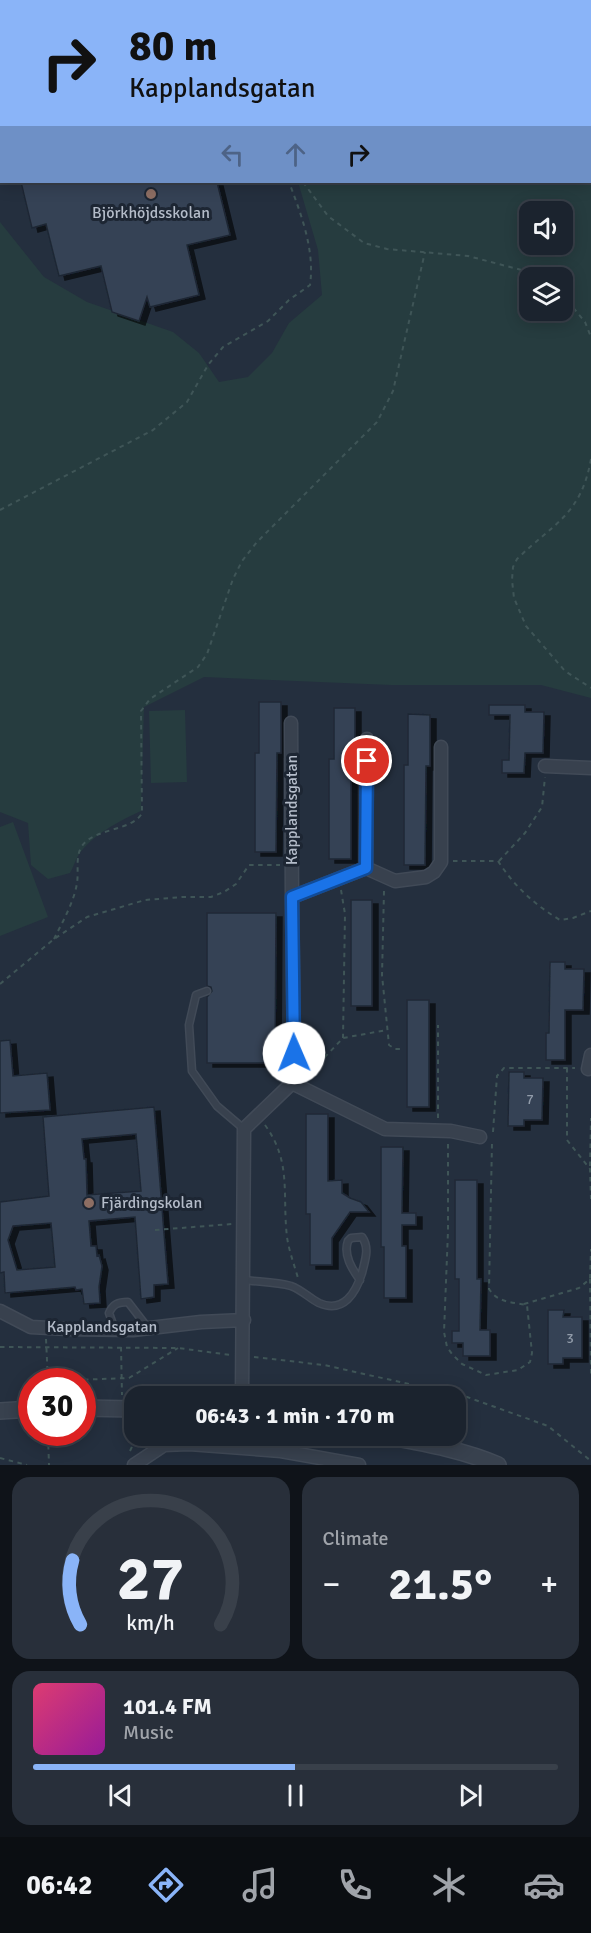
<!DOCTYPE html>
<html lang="en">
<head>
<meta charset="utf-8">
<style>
  body { margin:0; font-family:Signika,sans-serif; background:#282f3a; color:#f1f3f6; height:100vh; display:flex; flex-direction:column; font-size:22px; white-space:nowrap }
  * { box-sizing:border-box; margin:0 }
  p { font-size:20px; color:#a0a4aa }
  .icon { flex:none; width:33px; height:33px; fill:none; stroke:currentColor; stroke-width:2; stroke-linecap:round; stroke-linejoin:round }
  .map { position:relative; height:1465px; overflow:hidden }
  .details { display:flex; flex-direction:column; gap:12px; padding:12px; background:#0f1319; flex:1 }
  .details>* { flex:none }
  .hud { position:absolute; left:0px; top:0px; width:591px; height:183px; box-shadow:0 3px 15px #0003,0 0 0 2px #39404a; background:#8ab4f8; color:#111; overflow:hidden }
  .buttons { position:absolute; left:519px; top:201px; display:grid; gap:12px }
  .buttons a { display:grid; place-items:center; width:54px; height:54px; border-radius:12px; background:#1b232e; box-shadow:0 3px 15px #0003,0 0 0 2px #39404a; font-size:30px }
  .speed { position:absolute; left:18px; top:1368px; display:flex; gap:12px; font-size:30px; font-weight:700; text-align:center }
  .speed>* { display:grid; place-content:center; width:78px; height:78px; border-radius:50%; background:#1b232e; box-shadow:0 3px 15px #0003,0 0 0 2px #39404a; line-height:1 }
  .speed .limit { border:9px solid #d22; background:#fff; color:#111 }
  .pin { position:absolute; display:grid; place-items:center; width:51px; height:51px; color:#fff; margin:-26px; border:3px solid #fff; border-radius:50%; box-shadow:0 2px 6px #0007 }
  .me { position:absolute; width:66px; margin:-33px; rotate:359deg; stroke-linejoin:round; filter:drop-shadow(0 0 4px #0008) }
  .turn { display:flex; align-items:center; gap:21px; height:126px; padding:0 30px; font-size:27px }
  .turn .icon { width:78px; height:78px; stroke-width:2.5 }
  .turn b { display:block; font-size:42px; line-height:51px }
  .lanes { display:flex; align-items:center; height:57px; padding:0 30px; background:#0003; justify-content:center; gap:30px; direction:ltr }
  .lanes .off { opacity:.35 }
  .big { font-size:45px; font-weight:800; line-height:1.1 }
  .details .card { flex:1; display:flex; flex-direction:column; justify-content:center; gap:9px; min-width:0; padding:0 21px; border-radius:18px; background:#282f3a }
  .details .dial { align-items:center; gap:0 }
  .dial svg { height:156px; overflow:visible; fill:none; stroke:#39404a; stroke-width:7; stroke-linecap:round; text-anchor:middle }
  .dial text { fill:#f1f3f6; stroke:none }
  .song { display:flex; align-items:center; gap:18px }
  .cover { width:72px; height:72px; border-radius:9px; background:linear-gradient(135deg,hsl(340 70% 55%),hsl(300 70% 35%)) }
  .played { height:6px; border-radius:3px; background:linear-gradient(90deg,#8ab4f8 50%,#39404a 50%) }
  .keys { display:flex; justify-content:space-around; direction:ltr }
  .heat { display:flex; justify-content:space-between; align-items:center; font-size:33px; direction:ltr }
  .details .tiles { flex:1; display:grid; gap:12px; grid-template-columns:1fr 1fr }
  .card:last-child { grid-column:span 2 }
  .trip { position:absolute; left:124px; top:1386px; width:342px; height:60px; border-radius:18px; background:#1b232e; box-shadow:0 3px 15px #0003,0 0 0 2px #39404a; font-weight:800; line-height:60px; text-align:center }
  .dock { display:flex; height:96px; justify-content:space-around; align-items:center; background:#0b0e12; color:#a0a4aa }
  .dock .icon { width:42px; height:42px }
  .dock .active { color:#8ab4f8 }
  .dock b { font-size:27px; color:#f1f3f6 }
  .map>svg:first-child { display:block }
  .green { fill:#263c3f; fill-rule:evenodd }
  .building { fill:#364354; stroke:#1f2835; stroke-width:1.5; fill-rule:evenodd; filter:url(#shadow) }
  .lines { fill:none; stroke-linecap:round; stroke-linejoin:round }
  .service-casing { stroke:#414a57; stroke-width:9 }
  .minor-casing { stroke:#414a57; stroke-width:15 }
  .tertiary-casing { stroke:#414a57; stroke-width:18 }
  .path { stroke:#3f5557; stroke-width:2; stroke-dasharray:4.5 4.5; stroke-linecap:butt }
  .service { stroke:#38414e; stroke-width:6 }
  .minor { stroke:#38414e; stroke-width:12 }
  .tertiary { stroke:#38414e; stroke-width:15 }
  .route-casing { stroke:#114b97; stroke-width:15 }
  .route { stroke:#1a73e8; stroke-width:10 }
  .education-dot { fill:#8d6e63; stroke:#1d2633; stroke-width:2 }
  .labels { text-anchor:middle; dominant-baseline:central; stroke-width:6; stroke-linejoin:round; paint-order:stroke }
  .number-label { font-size:14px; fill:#929caa }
  .poi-label { font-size:16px; fill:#b4bcc9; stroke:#1d2633 }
  .street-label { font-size:16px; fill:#b4bcc9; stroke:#1d2633 }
</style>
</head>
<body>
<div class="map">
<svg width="591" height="1465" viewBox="0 0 591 1465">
  <defs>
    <filter id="shadow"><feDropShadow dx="6" dy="4" stdDeviation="0" flood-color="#0009"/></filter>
  </defs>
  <rect width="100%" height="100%" fill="#242f3e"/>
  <path class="green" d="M130,0H591V698L541,685H391L204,677L144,707L141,811C121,820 90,836 78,856C75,861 73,868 70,873L48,879L31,865L28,823L0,812V222L44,277L87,302L173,332L199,353L219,382L248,377L272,353L289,323L322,295L318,250L298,182H590V2ZM530,212H562V244H530ZM530,278H562V310H530Z
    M185,710L187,782L151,783L149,711Z
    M13,822L48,917L0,936V827Z"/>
  <path class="building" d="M21,182H217L230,235L187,245L199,295L150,307L147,297L139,321L112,312L101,266L59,276L46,224L32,228Z
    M259,702H281V753H277L276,852H255V753H259Z
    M489,705H525V712H544L543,753H525L524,773H502V760H509L510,715H489Z
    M334,708H355V760H351V859H329V759H334Z
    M408,714L430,715V766H426L425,865H404V765H408Z
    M351,900H372V1006H351Z
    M207,913H276L275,1063H207V997L212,991L211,987L207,986Z
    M550,962H565V969H584L583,1010H565V1060H546V1033H549Z
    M407,1000H429V1107H407Z
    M10,1040L13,1076L47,1073L50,1110L0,1113V1041Z
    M509,1072H524V1078H543L542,1120H524V1126H508Z
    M154,1107L168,1284L154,1285V1297L141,1299L135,1217L89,1221L91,1246H96L97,1256L99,1255L102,1266L99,1287L100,1303L84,1304L82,1289L76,1290L75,1287L5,1293L4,1272L0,1273V1202L49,1196L43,1117ZM136,1134L141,1191L87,1195L86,1159H84L82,1139ZM51,1223L55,1267L17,1270L8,1240L13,1226Z
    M306,1114H328V1181L342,1180V1193L350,1198L361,1202L369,1212H350L332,1238V1265H310V1214H306Z
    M381,1147H403L402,1213H416V1225H402V1246H406V1298H384V1247H381Z
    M455,1180H477V1279H481L480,1330H490V1356H463V1343H452V1331H459V1279H455Z
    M548,1310H564L563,1317H582V1358H563V1364H548Z"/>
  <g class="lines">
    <g class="service-casing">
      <path id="service" d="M89,2V0
        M207,991L196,995L189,1025L192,1071L217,1106L244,1129
        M244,1280C259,1282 276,1282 291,1286C302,1290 309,1298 319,1303C344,1314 356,1292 362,1273C365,1260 370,1248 362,1237L351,1238L348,1241C343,1255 352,1269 360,1280
        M115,1330L109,1313C113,1304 118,1302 128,1302L148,1328"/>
    </g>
    <g class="minor-casing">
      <path id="minor" d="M108,0L110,2
        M291,723L292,897
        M545,766L591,768
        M366,868L367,739
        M588,1069L591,1055
        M292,1083L385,1129L451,1131L480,1137
        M0,1311L31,1327L68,1329L133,1330L201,1322L244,1320
        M242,1396L244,1129L292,1083L294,1053L292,897L366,868L395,881L426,877L434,872L441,862V747
        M134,1465L164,1445L189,1444L281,1451L359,1465"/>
    </g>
    <g class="tertiary-casing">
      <path id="tertiary" d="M82,1408L135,1409
        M0,1411L32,1409
        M386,1436C423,1443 463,1450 498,1465"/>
    </g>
    <path class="path" d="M234,0L235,2
      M303,182L328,216L364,243L387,249L468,256L533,273L540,278
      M562,294L585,322L591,337
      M591,459C581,515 554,523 517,559L513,567L512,580L514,598L526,626L565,671L591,688
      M0,510L153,430L187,402L208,365L223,347L268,321L289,300L310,285C315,250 301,214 289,182
      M453,861H498C514,886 535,905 560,920L573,918L591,911
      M499,861L525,833L542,807L545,777
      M341,890L345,914L343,1038
      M384,891L382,975L389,1045L395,1049H403
      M54,939C63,921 74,902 77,883C79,871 75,856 82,846C94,828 133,831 142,813L141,711L150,699L198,667L207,654L233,579L242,561L257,542L377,422L393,391L425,252
      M0,984L54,939L87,917L145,900L183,897H211L224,892L236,884L249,865H280
      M567,1068V1140L590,1169L591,1199
      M306,1077L343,1038L387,1030
      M438,1118V1025
      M265,1125C292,1162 282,1194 287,1237C289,1251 294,1264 298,1278
      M493,1132L497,1076L504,1068H575
      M448,1144V1231L444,1332L447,1347L452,1354L462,1364L486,1375L518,1370L530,1362L532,1353L527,1305C512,1302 498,1303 489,1289L492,1143
      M590,1166L591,1118
      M155,1230L232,1224
      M590,1279L591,1375
      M524,1304L579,1288L590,1279L591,1249
      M46,1339L48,1381
      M0,1347L178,1348L231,1355
      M121,1347L122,1395
      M254,1357L324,1365L467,1397L548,1426L591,1461
      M48,1381L129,1378L178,1348
      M48,1436L49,1465
      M130,1451L137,1436
      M0,1458L27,1465"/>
    <use href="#service" class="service"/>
    <use href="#minor" class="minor"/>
    <use href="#tertiary" class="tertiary"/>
  </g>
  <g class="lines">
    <g class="route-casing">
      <path id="route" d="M294,1053L292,897L366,868L367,761"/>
    </g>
    <use href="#route" class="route"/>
  </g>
  <g class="education-dot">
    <circle cx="151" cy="194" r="6"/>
    <circle cx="89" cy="1203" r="6"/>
  </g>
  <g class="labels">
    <g class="number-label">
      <text x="530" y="1099">7</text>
      <text x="570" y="1338">3</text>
    </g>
    <g class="poi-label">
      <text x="151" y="213">Björkhöjdsskolan</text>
      <text x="101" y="1203" text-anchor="start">Fjärdingskolan</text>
    </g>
    <g class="street-label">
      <text transform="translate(292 810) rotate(-90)">Kapplandsgatan</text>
      <text x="102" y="1327">Kapplandsgatan</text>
    </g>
  </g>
</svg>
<div class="buttons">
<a><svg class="icon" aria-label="sound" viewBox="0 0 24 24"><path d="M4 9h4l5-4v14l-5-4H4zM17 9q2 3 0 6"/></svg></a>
<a><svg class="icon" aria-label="layers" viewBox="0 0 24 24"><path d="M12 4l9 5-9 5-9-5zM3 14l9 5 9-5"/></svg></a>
</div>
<div class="speed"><div class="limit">30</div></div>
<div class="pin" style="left:367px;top:761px;background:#d93025"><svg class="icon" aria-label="arrive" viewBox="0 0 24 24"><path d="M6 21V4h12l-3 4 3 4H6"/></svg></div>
<svg class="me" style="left:294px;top:1053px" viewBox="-20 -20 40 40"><circle r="19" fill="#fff"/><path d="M0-13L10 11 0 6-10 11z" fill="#1a73e8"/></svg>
<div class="trip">06:43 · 1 min · 170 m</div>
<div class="hud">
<div class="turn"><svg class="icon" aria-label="right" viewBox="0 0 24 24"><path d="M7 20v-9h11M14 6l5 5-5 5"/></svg><div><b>80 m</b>Kapplandsgatan</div></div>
<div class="lanes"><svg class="icon off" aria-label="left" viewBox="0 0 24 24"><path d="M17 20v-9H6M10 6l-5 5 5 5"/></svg><svg class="icon off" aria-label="ahead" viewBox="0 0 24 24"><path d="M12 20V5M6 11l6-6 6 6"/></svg><svg class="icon" aria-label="right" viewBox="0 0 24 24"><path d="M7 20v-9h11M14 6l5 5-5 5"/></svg></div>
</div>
</div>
<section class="details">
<div class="tiles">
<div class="card dial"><svg viewBox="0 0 100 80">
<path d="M14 69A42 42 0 1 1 86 69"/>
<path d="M14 69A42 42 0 0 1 10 36" stroke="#8ab4f8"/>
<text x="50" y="56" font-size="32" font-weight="700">27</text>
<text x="50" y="72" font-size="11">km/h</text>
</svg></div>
<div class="card"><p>Climate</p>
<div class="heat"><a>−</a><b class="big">21.5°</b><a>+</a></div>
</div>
<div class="card">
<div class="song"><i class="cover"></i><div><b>101.4 FM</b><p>Music</p></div></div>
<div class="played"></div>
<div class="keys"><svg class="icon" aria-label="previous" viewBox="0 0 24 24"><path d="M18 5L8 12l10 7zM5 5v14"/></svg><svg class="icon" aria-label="pause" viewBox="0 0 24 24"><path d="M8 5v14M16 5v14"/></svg><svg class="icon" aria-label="next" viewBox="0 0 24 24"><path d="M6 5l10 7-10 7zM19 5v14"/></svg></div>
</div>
</div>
</section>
<nav class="dock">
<b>06:42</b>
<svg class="icon active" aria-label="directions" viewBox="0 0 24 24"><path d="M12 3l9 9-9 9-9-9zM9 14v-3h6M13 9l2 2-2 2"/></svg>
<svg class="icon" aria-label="music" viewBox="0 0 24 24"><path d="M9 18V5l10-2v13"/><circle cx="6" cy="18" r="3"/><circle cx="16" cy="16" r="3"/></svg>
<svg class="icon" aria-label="phone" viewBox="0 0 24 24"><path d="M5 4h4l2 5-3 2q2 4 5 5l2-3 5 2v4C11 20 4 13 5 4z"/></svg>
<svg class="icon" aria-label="climate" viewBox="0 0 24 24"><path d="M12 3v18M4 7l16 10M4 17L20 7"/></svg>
<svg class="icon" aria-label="car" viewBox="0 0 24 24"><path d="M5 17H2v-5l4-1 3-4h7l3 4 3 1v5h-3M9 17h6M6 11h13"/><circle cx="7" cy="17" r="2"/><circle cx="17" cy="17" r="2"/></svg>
</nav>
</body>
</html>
